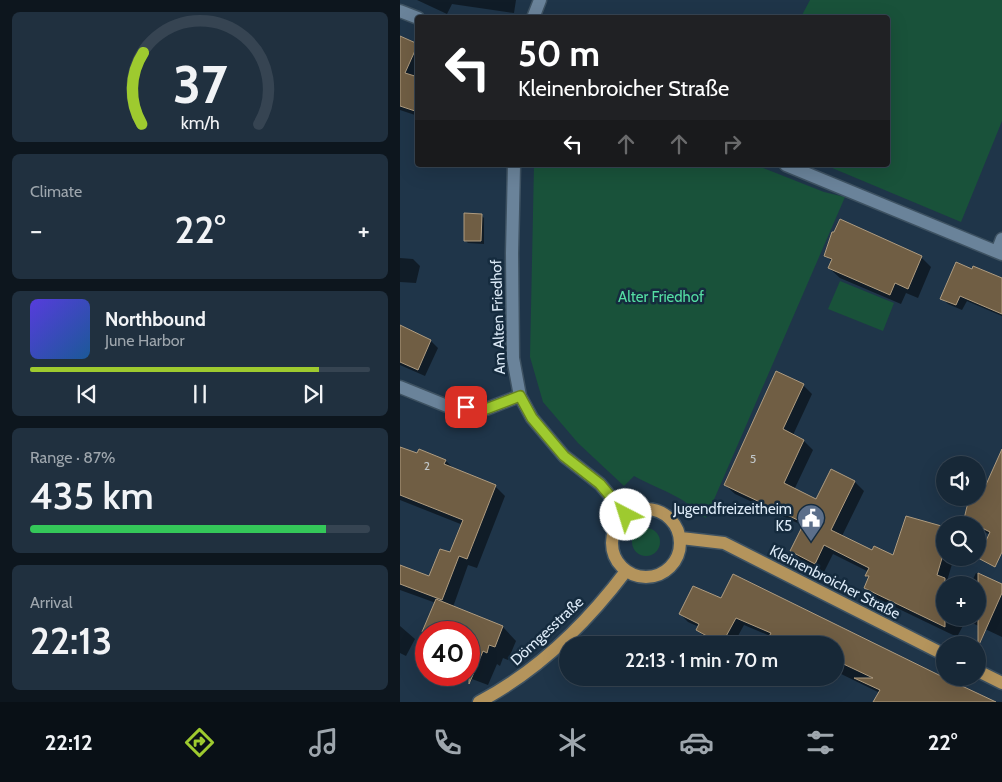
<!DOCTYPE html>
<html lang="en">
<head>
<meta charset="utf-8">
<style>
  body { margin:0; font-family:Cabin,sans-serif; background:#20303f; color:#f1f3f6; height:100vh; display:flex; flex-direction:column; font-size:19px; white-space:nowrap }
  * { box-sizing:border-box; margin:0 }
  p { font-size:16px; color:#9ea6ad }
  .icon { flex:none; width:28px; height:28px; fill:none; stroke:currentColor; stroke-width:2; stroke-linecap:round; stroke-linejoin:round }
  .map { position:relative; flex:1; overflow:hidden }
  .side { display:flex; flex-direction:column; gap:12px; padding:12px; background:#0d161e; width:400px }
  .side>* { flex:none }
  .banner { position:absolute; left:15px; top:15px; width:475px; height:152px; border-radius:5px; box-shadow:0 5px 20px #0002,0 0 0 1px #364452; background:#202124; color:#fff; overflow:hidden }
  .tools { position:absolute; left:536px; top:456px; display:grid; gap:10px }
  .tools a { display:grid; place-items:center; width:50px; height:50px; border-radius:50%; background:#172837; box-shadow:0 5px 20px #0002,0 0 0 1px #364452; font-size:25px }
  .speed { position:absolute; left:15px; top:621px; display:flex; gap:10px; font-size:25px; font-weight:700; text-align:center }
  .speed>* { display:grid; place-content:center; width:65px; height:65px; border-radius:50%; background:#172837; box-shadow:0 5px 20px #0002,0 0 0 1px #364452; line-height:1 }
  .speed .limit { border:8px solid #d22; background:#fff; color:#111 }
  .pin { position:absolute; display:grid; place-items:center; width:42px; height:42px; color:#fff; margin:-21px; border-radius:10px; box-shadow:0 2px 8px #0006 }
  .me { position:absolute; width:55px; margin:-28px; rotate:320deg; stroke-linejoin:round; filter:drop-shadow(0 0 4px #0008) }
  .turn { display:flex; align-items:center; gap:18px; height:105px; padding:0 20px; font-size:22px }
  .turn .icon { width:65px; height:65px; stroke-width:2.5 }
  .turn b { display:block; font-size:35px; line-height:42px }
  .lanes { display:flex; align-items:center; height:48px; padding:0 20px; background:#0003; justify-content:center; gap:25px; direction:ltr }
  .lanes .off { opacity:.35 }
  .big { font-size:38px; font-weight:600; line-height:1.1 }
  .side .widget { flex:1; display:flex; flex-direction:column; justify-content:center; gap:8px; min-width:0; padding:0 18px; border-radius:8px; background:#20303f }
  .side .dial { align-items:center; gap:0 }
  .dial svg { height:130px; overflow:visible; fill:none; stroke:#364452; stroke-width:7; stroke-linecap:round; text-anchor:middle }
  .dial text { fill:#f1f3f6; stroke:none }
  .song { display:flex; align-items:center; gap:15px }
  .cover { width:60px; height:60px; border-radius:8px; background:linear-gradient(135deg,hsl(250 70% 55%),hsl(210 70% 35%)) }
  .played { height:5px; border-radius:2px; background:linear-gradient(90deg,#9eca2f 85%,#364452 85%) }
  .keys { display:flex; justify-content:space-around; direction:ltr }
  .heat { display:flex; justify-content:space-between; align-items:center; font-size:28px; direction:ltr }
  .charge { height:8px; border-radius:4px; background:linear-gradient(90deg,#34c759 87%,#364452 0) }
  .trip { position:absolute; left:159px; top:636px; width:285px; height:50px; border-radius:25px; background:#172837; box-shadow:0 5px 20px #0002,0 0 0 1px #364452; font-weight:600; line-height:50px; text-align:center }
  .tabs { display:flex; height:80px; justify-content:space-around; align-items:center; background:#091016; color:#9ea6ad }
  .tabs .icon { width:35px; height:35px }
  .tabs .on { color:#9eca2f }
  .tabs b { font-size:22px; color:#f1f3f6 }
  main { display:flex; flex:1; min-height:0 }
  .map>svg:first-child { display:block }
  .green { fill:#19523a }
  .shadow { fill:#0007 }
  .building { fill:#705e44; stroke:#af9c80 }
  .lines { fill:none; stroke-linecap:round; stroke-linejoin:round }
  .minor-casing { stroke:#3e5262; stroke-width:15 }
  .major-casing { stroke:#3e5262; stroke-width:15 }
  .minor { stroke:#6a839a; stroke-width:12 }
  .major { stroke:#b4945c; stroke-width:12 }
  .route-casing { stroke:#67831f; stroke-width:12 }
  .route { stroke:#9eca2f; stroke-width:9 }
  .labels { text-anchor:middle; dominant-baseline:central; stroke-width:5; stroke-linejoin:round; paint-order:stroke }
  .number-label { font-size:12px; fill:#c1c7ca }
  .park-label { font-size:15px; fill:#54dea3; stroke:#152b3e }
  .street-label { font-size:15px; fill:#dceaf7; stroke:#152b3e }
  .poi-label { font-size:15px; fill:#dceaf7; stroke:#152b3e; text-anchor:end }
</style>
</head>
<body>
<main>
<section class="side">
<div class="widget dial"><svg viewBox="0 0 100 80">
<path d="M14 69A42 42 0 1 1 86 69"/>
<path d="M14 69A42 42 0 0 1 15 25" stroke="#9eca2f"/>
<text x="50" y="56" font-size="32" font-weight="700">37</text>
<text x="50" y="72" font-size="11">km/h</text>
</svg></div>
<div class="widget"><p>Climate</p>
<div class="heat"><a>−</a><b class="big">22°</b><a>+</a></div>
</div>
<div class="widget">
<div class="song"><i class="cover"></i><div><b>Northbound</b><p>June Harbor</p></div></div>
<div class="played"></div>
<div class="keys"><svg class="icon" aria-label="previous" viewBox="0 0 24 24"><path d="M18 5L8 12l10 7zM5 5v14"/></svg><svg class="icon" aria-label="pause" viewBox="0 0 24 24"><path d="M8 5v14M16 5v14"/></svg><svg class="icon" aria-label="next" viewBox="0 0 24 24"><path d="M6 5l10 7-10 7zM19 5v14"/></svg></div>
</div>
<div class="widget"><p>Range · 87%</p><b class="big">435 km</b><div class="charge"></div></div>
<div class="widget"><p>Arrival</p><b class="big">22:13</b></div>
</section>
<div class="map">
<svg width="602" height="702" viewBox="0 0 602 702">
  <rect width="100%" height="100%" fill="#1f3549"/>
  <path class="green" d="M410,0H602V121L561,222L425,165H488V18L401,17Z
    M134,165H356L424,192L445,197L306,518C297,514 292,507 284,501C268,491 250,485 234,476L224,486L178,443L143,402L130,357Z
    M440,281L494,303L483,331L428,309Z
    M232 542a14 14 0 1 1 28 0a14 14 0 1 1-28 0Z"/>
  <path class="shadow" d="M17,0H116L114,13L52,4L47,14Z
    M0,37L18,45V116L0,110Z
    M81,215L84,218V244L68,243L65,240Z
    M426,255L521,257L531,267L518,298L506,293L501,304L440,278L429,268L432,262Z
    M0,258L13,259L20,266L16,283L0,282Z
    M602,280V316L567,301L562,310L548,304L542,298Z
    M0,326L31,341L38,348L25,376L0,365Z
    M403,385L412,394L393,435L404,441L413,450L394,490L417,500L431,471L455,482L464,491L442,536L473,551L494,557L545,528V558H551L549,562L552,564L547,581L556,585H545V618H578V585H570L576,573L602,586V637L566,620L558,635H553L474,597L465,588L469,579L466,576L469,572L433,554L424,572L401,560L392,551L404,526L335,494L325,485Z
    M0,448L18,455L20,451L46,461L54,469L95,486L105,496L77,568L68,565L53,607L103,627L116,641L108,660L103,658L100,666L97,664L88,685L72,679L71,682L58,675H69V632H26V658L17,649L36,603L0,590V566L29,577L51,554L63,525L0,500Z
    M602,465V554L592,550L590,535L578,528V525H571L565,519L570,498L580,500Z
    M321,600L593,702H475L480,693L435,671V645H365L370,636L344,625L333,645L325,643L319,645L305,638L298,630L299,627L288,622L280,614Z
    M0,626L15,639L6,656L0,653Z
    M395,678H415L410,687Z"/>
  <path class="building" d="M0,36L18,44L5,73L18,77V112L0,106Z
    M64,213L82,214L81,241H64Z
    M440,219L522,256L508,289L495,283L490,295L428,268L432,259L424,256L432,232H434Z
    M556,262L572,269L573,266L602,278V314L560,296L556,305L540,299Z
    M0,325L31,340L18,370L0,362Z
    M376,371L404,384L383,429L404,440L384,483L416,499L431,469L455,481L431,530L472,550L474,546L493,555L506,516L545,527V548L537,575L545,578V627L464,588L469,576H465L469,568L424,545L415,564L390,551L404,523L324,485Z
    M0,447L17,453L19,449L46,460L44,464L96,485L67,559L59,556L42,600L0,584V565L29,576L40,549L50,552L63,520L0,495Z
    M602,449V552L595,567L578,558L590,532L564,519L569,498H580Z
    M578,573L602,584V593L578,647Z
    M333,574L545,678L596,702H473L480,690L454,678H473L435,660V645H364L371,633L336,618L324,640L317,636L314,640L296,630L299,624L279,614L293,586L321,598Z
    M36,599L103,626L95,647L89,645L87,653L83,651L69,684V632H22Z"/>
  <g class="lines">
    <g class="minor-casing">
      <path id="minor" d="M0,11L18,18
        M133,18L140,0
        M114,165L112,253L113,358L120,396L132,418L164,456L200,484L226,515
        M386,165L602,254
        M597,252L602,239
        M0,387L47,406L86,409L120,396"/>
    </g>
    <g class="major-casing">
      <path id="major" d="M212 543a34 34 0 1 1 68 0a34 34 0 1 1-68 0Z
        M281,538L324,543L545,655
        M578,671L602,683
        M79,702C138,671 186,624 226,571"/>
    </g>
    <use href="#minor" class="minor"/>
    <use href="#major" class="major"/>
  </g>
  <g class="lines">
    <g class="route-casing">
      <path id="route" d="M66,407L86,409L120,396L132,418L164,456L200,484L226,515"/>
    </g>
    <use href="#route" class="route"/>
  </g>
  <defs>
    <g id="civic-pin" transform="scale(1.4375)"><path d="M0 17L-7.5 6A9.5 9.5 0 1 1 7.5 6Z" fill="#5c6f8a" stroke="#152b3e"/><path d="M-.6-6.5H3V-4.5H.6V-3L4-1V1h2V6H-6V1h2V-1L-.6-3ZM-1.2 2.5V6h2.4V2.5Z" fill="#fff"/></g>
  </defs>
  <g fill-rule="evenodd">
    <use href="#civic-pin" x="411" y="518"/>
  </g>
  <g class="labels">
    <g class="number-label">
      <text x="353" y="458">5</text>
      <text x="27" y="465">2</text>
    </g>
    <g class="park-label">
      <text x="261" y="297">Alter Friedhof</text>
    </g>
    <g class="street-label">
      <text transform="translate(98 317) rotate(-92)">Am Alten Friedhof</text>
      <text transform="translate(435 582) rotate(27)">Kleinenbroicher Straße</text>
      <text transform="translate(147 631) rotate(-43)">Dömgesstraße</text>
    </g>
    <g class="poi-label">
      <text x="392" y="509">Jugendfreizeitheim<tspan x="392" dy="17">K5</tspan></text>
    </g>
  </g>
</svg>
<div class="tools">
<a><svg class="icon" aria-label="sound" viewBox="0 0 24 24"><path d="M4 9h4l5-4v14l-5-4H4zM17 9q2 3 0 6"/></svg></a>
<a><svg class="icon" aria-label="search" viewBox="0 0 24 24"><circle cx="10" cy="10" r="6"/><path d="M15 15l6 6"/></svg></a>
<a>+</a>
<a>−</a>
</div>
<div class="speed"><div class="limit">40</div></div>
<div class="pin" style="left:66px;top:407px;background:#d93025"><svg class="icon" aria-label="arrive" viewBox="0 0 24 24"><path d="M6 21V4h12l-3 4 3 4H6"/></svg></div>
<svg class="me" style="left:226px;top:515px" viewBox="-20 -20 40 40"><circle r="19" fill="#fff"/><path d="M0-13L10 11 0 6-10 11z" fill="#9eca2f"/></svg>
<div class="trip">22:13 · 1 min · 70 m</div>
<div class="banner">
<div class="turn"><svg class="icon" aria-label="left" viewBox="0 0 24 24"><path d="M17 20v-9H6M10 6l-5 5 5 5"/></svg><div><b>50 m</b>Kleinenbroicher Straße</div></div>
<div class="lanes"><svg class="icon" aria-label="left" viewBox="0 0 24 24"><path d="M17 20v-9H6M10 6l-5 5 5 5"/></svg><svg class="icon off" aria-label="ahead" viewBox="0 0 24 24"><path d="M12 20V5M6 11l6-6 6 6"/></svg><svg class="icon off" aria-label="ahead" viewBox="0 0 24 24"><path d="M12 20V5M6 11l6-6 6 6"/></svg><svg class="icon off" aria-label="right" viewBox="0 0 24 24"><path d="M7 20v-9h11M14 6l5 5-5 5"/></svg></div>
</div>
</div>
</main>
<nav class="tabs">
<b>22:12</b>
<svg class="icon on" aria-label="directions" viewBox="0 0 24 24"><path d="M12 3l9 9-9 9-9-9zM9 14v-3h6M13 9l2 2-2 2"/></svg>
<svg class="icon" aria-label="music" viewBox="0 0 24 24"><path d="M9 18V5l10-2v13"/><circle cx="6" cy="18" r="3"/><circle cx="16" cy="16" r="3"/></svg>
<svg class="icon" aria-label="phone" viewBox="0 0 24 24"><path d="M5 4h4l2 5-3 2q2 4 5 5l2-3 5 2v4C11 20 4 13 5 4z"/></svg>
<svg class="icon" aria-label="climate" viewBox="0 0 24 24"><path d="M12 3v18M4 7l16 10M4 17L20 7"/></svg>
<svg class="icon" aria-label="car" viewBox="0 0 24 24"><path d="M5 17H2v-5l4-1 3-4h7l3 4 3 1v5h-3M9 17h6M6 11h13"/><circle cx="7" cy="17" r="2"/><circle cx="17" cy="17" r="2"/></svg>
<svg class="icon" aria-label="filters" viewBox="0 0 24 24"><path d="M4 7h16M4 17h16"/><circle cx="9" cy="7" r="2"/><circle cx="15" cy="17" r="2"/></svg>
<b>22°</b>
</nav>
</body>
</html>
